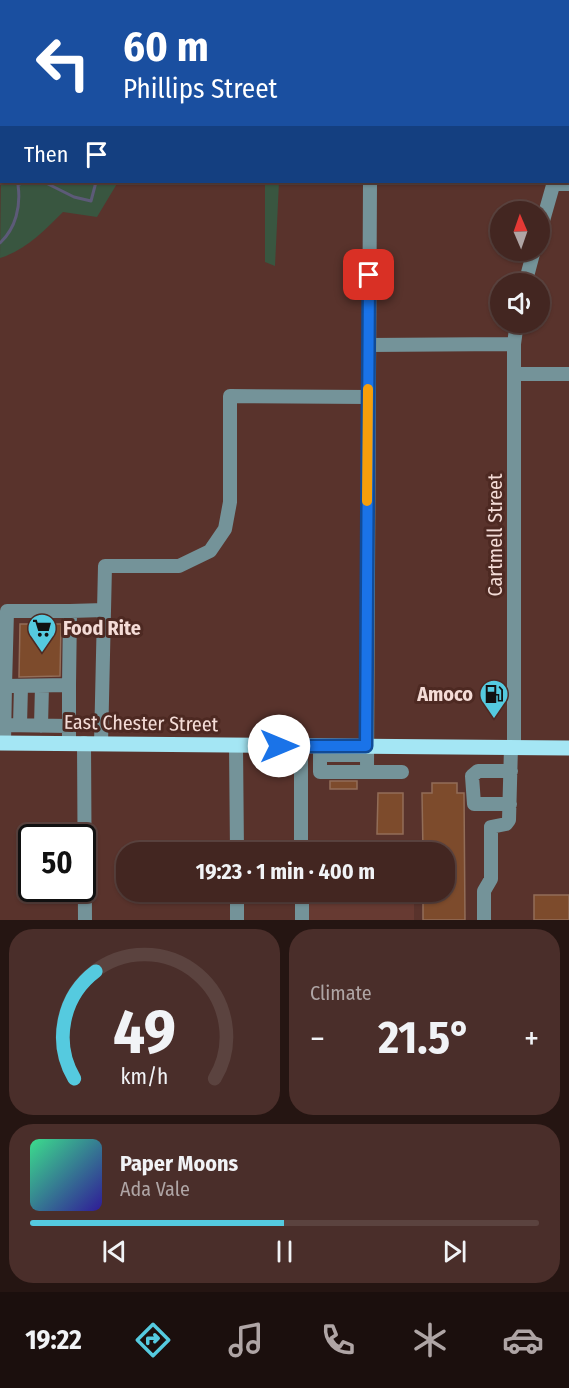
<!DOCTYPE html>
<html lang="en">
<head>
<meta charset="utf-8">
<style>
  body { margin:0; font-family:"Fira Sans Condensed",sans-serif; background:#4a2e2a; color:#f1f3f6; height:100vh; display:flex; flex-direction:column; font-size:22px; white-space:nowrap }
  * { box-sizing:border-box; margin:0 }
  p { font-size:20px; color:#afa5a5 }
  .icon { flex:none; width:33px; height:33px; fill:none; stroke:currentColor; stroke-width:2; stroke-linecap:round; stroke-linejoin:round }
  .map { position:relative; height:920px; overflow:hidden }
  .panel { display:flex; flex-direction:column; gap:9px; padding:9px; background:#251512; flex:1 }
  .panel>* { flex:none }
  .top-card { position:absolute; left:0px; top:0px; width:570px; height:183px; box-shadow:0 2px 4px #0004,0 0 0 2px #5b433f; background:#1a4fa0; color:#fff; overflow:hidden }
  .needle { width:39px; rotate:358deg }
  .tools { position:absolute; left:490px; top:201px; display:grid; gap:12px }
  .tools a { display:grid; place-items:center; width:60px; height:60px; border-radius:50%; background:#432621; box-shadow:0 2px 4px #0004,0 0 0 2px #5b433f; font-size:30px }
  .speed { position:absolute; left:18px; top:824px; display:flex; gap:12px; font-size:30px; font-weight:700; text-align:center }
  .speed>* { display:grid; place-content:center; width:78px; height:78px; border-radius:50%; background:#432621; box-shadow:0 2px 4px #0004,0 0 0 2px #5b433f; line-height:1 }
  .speed .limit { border:3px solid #111; border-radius:9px; background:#fff; color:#111 }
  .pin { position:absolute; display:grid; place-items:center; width:51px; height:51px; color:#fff; margin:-26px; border-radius:12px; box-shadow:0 3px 9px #0006 }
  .me { position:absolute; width:66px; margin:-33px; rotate:90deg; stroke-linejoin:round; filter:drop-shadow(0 0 4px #0008) }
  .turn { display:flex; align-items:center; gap:21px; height:126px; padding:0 24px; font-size:27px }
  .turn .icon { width:78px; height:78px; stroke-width:2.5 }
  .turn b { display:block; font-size:42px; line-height:51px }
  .then { display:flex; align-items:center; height:57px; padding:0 24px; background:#0003; gap:12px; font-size:22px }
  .big { font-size:45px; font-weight:700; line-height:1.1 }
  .panel .widget { flex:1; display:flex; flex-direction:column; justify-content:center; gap:9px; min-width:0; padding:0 21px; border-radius:24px; background:#4a2e2a }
  .panel .dial { align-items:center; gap:0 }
  .dial svg { height:156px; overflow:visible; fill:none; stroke:#5b433f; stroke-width:7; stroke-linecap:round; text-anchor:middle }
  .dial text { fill:#f1f3f6; stroke:none }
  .song { display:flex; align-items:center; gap:18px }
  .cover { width:72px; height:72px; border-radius:9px; background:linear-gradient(135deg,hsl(150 70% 55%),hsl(250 70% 35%)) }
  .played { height:6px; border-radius:3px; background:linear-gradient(90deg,#55cadf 50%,#5b433f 50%) }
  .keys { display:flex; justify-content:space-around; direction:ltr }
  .heat { display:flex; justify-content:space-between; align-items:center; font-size:33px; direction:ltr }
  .panel .tiles { flex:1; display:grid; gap:9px; grid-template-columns:1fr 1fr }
  .widget:last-child { grid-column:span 2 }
  .trip { position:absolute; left:116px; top:842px; width:339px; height:60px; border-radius:24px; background:#432621; box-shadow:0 2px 4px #0004,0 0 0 2px #5b433f; font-weight:700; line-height:60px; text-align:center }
  .tabs { display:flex; height:96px; justify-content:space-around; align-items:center; background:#1b0f0d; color:#afa5a5 }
  .tabs .icon { width:42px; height:42px }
  .tabs .current { color:#55cadf }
  .tabs b { font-size:27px; color:#f1f3f6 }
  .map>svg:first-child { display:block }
  .built { fill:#673a32 }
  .green { fill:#395640 }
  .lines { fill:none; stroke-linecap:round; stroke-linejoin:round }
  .stream { stroke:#5c5a78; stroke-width:3 }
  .building { fill:#7d4b2c; stroke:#926d58; stroke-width:1.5 }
  .minor { stroke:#749399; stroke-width:14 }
  .major { stroke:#a4e6f4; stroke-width:15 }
  .highway { stroke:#ecfbfe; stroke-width:18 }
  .route-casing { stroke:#114b97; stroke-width:15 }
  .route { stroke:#1a73e8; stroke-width:10 }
  .slow { stroke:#f59e0b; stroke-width:10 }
  .labels { text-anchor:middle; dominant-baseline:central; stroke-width:6; stroke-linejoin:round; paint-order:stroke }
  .street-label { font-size:20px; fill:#f4dcd7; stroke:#4d2922 }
  .poi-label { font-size:20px; font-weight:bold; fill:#f4dcd7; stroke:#4d2922; text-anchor:start }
</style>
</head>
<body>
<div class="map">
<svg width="569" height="920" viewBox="0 0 569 920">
  <rect width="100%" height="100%" fill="#59332c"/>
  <path class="built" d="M307,891H414V920H307Z"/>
  <path class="green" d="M1,168L2,182H118L97,217L63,212C44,231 26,250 0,258Z
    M265,182H279L275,266L265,262Z"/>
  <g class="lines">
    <path class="stream" d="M248,2L249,0
      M326,2L327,0
      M44,182L74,197L91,201L96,182
      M0,243C16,228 21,206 18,185L24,182"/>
  </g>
  <path class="building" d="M20,624H61L60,676L19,677Z
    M330,781H357V789H330Z
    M432,783H457V793H464L465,920H423V891H444V852H423L422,793H432Z
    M378,793H403V834H377Z
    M534,895H569V920H534Z"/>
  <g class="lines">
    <path class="minor" d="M370,2V0
      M568,128L569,127
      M553,184H569
      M540,231L554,182
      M525,284L534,250
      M369,345L514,344
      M515,374H569
      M69,685L70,611L104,610
      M5,686L7,611H70
      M4,725L69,726
      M20,725L21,686
      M41,726L42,686
      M4,743L5,686L69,685V743
      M84,743L85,920
      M101,744L105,566H179L210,551L225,529L230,502V396L368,397
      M236,745L237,852
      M301,746V852
      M320,746V772H402
      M514,747V344L517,322
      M320,755H366
      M367,772L370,182
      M510,804H474L472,776L478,771H511
      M237,891V920
      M302,891V920
      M484,920V891L491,879V827L506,824L509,820L511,747"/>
    <path class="major" d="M0,743L569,748"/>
    <path class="highway" d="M140,2L142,0
      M174,2L176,0
      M0,123L2,121
      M0,152L2,150"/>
  </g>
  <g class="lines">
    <g class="route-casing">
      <path id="route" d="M279,746H366L369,275"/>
    </g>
    <use href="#route" class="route"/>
    <path class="slow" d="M367,501L368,389"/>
  </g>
  <defs>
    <g id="supermarket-pin" transform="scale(1.5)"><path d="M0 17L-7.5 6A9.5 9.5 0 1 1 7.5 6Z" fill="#55cadf" stroke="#4d2922"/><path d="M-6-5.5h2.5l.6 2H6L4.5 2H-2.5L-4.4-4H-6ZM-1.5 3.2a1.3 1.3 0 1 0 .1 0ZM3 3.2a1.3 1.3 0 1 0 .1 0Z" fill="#111"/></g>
    <g id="fuel-pin" transform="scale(1.5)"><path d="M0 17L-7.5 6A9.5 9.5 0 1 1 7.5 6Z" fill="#55cadf" stroke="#4d2922"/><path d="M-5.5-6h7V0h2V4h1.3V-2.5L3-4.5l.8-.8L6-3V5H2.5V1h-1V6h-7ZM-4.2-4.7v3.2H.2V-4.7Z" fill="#111"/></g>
  </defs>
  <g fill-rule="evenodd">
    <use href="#supermarket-pin" x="42" y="628"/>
    <use href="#fuel-pin" x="494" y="694"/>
  </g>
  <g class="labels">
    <g class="street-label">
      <text transform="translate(495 535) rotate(-90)">Cartmell Street</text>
      <text transform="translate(141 723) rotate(1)">East Chester Street</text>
    </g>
    <g class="poi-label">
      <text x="63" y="628">Food Rite</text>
      <text x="473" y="694" text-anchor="end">Amoco</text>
    </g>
  </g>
</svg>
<div class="tools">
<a><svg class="needle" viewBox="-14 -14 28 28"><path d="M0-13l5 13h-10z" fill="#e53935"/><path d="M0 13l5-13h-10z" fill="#afa5a5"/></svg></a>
<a><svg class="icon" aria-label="sound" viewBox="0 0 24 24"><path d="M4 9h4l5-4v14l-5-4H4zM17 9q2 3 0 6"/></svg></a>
</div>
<div class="speed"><div class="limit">50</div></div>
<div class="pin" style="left:369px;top:275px;background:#d93025"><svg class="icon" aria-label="arrive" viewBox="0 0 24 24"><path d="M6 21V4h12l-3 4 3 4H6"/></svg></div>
<svg class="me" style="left:279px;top:746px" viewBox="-20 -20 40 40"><circle r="19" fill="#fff"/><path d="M0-13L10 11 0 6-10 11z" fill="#1a73e8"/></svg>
<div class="trip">19:23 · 1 min · 400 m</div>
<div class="top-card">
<div class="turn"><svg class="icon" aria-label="left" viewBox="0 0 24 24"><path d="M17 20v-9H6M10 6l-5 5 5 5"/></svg><div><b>60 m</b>Phillips Street</div></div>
<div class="then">Then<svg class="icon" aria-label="arrive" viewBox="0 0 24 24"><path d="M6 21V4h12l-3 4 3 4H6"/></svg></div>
</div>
</div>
<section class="panel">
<div class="tiles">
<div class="widget dial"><svg viewBox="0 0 100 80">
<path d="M14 69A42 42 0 1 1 86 69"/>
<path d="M14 69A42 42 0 0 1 25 14" stroke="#55cadf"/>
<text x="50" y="56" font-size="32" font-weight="700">49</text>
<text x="50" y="72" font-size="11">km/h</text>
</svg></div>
<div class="widget"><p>Climate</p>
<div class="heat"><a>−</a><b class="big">21.5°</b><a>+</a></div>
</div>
<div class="widget">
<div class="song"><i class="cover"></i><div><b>Paper Moons</b><p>Ada Vale</p></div></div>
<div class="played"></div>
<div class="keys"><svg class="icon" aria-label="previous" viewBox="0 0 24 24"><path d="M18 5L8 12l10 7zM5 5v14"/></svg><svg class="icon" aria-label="pause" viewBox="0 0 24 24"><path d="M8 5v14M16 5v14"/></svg><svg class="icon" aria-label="next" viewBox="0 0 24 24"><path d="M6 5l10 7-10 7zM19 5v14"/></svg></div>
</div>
</div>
</section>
<nav class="tabs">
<b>19:22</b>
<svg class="icon current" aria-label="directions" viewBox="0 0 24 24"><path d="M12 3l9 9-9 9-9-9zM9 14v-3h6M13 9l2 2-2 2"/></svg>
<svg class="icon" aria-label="music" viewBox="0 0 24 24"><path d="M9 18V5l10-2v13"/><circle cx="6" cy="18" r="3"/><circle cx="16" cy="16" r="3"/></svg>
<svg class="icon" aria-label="phone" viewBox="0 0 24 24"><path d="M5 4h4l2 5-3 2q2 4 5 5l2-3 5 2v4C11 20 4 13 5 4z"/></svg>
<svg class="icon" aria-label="climate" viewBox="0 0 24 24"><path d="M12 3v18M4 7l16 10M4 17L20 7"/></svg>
<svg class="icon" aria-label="car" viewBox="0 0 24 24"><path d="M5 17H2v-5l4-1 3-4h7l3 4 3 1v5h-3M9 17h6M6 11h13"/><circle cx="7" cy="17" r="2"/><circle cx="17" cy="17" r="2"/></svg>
</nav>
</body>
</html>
